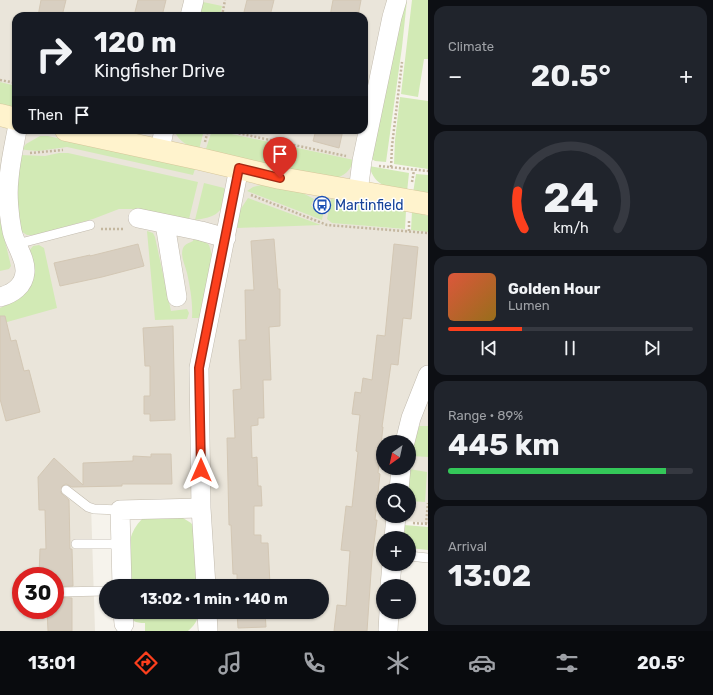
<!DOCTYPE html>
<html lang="en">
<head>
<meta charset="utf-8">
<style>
  body { margin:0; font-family:Rubik,sans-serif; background:#20242c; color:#f1f3f6; height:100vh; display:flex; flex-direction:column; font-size:15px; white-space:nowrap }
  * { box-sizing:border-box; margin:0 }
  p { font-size:13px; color:#9ea1a6 }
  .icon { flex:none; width:22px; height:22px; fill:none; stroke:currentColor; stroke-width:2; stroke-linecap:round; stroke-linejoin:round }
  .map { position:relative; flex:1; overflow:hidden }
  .details { display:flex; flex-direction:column; gap:6px; padding:6px; background:#0d0f14; width:285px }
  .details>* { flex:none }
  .banner { position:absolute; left:12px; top:12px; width:356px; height:122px; border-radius:12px; box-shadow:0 1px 3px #0004; background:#171b24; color:#f1f3f6; overflow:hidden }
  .needle { width:26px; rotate:213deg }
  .controls { position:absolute; left:376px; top:435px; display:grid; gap:8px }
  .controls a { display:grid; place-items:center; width:40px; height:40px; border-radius:50%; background:#171b24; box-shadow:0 1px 3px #0004; font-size:20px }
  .speed { position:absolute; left:12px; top:567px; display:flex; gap:8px; font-size:20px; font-weight:700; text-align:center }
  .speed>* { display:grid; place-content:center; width:52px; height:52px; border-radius:50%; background:#171b24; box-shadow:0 1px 3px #0004; line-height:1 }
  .speed .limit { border:6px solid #d22; background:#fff; color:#111 }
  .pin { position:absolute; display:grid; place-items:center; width:34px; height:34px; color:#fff; margin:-41px -17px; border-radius:50% 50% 50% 0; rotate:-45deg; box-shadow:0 0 4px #0007 }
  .pin .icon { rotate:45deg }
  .me { position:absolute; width:44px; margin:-22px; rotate:0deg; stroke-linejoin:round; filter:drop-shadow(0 0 3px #0008) }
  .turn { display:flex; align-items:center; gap:14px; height:84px; padding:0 16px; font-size:18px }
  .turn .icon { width:52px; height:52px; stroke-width:2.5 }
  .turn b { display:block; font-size:28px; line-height:34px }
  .then { display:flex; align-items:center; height:38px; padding:0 16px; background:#0003; gap:8px; font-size:15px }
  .big { font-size:30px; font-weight:700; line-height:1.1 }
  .details .widget { flex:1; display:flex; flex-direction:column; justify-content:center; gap:6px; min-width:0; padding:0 14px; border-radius:12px; background:#20242c }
  .details .dial { align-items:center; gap:0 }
  .dial svg { height:104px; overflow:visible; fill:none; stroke:#363941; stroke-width:7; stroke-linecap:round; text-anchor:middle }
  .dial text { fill:#f1f3f6; stroke:none }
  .song { display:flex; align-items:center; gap:12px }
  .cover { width:48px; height:48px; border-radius:6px; background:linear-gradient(135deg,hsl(10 70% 55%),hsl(40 70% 35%)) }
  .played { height:4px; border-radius:2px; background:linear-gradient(90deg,#fc3f1d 30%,#363941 30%) }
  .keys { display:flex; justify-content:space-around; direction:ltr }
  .heat { display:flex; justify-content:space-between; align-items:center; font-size:22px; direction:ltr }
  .charge { height:6px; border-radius:3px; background:linear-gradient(90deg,#34c759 89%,#363941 0) }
  .trip { position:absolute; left:99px; top:579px; width:230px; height:40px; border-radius:20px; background:#171b24; box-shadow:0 1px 3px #0004; font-weight:700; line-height:40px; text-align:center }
  .menu { display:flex; height:64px; justify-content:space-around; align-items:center; background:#090b0e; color:#9ea1a6 }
  .menu .icon { width:28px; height:28px }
  .menu .selected { color:#fc3f1d }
  .menu b { font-size:18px; color:#f1f3f6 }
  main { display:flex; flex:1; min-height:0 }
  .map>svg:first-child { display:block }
  .residential { fill:#eae5da; fill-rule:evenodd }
  .green { fill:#d2eab5 }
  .building { fill:#d8cfc1; stroke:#d3c7b4 }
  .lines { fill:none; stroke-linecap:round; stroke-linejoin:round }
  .lane-casing { stroke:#c2bbae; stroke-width:10 }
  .street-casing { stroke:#c2bbae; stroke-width:20 }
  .secondary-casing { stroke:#d6c79b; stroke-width:23 }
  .path { stroke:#c4b79f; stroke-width:2.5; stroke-dasharray:2 2; stroke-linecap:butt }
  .lane { stroke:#fff; stroke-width:9 }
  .street { stroke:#fff; stroke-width:19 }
  .secondary { stroke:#fff3cd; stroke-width:22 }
  .route-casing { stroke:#a42913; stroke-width:10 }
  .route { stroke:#fc3f1d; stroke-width:7 }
  .labels { text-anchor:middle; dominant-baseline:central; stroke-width:3; stroke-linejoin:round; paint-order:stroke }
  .transit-label { font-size:14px; fill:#164399; stroke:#fff; text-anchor:start }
</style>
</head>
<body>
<main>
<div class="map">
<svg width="428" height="631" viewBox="0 0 428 631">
  <rect width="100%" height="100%" fill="#f6f3ec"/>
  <path class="residential" d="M0,0H389L364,114V16H16V130H361L353,162L348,224L428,231V523L394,520L391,538H383V612L381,631H200V612H322V586H199L198,502L91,505L95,631H0ZM383,442H409V468H383ZM383,490H409V516H383ZM21,576H55V610H21Z"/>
  <path class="green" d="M405,0H407L402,47L386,162L375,161L369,157Z
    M412,0H428V59H424L418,97L401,94Z
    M203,2L222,6L220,16H198Z
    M0,82L16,86V113L0,109Z
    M400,97L428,101V169L394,164L395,140Z
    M174,130H204L199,150C188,146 179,142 174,130Z
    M212,130H213L354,160C350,171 345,176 333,179L205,152Z
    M40,136H48L195,169L193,175L67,147L38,151L26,150L22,149L26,144Z
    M59,153H68L198,182L189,219L160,217L132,209H119L93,219L35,235H27L19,230L16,188L20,155L45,156Z
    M369,166L409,173L407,192C387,186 376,188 369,166Z
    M416,174L428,175V195L413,193Z
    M204,183L224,188C226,192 225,196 224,200C222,216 208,218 195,220Z
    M265,184L301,192L314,199L311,206L324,210L322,220L247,191L253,187Z
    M248,198L321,225L237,228L240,210Z
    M331,199L406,211L405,229L332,223L327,219Z
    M412,211L428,216V232L411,230Z
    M0,220L11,266L9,269L0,271Z
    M147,231L153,233L155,237L171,311L187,309L189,313L187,319L155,320Z
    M194,238L204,241L209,245L213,258L201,318H192C193,303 190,287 187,273C185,265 180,256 183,248C185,244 189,243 193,241Z
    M39,245L44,248L57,308L0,324V308L17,300L29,251L33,246Z
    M417,426H428V457L412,456L413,445Z
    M409,469L427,472L425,502L409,501V490H408Z
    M183,518L191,523L194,527L198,586H128C128,563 124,536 142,519Z
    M404,525L428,527V550L409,548V538H403Z
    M128,612H199C198,620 194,626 188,631H145V623C135,623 131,621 128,612Z"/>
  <path class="building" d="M41,0H66L62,16H38Z
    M138,0H166L162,16H134Z
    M247,0H274L270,16H243Z
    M333,0H361L358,16H330Z
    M316,130H343L339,148L313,141Z
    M274,239L278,289H280V326L269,327L271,380H263L264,418H258V425L251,426L252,458L257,457L258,486H261L262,506H254V535H261V543H268L270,585L237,586V574H233L231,525H229L227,438H235L233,390L241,389L239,340H246L245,290H254L251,241Z
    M138,244L144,266L102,277L60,286L54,263L90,255V256Z
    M394,244L418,247L411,319L403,318L398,365L391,364L382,427H383L378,473L380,474L375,520H377L372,558L367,631H334L337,605L346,606L350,551L341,550L346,506L352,507L358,452L356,451L360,415L352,414L355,392L361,393L363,378L372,380L377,335L385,336Z
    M0,316H5L11,341L16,340L24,371L29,370L40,412L6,421L0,399Z
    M173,326L175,420L150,421V414H144V396H150V366H145L143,328Z
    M151,454H171L172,484H122V486L72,487L66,484L62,486L61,493L69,500L70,549H72L73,586L55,587V576H39L40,549H46L45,510H39L38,477L54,458L83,485V463L133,461V456L151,457Z
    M55,597L72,598V631H48L47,610H55Z
    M237,612H265L266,627L238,628Z"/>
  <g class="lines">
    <g class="lane-casing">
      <path id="lane" d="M17,244L90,225
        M66,490L88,507L94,509L120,510
        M76,544H121
        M409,556L428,558
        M58,592L106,591"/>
    </g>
    <g class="street-casing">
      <path id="street" d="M190,16L194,0
        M160,150L164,130
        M358,192L362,161L392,17L397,0
        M138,218L201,231L226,238
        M165,224L177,297
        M0,297C12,294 24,286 25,272C26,258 15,245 12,231C9,216 7,194 9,179C10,163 14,146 17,130
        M405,442L411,418L428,375
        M399,490L401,468
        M394,538L396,516
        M122,586L120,510L201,508
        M206,586L201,508L199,368L239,168
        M390,586L392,564
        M123,612L124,624
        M207,612L208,631
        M388,631L389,612"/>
    </g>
    <g class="secondary-casing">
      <path id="secondary" d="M0,115L16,119
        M66,130L200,159L280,178L428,204"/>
    </g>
    <path class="path" d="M222,16L225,0
      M0,80L16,83
      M223,130L346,156
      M205,142L208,130
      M30,153L63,150
      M379,166L428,171
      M391,167L392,146L402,62
      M412,182L414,170
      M251,195L327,225L428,233
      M409,221V232
      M101,229H124
      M413,523L428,524
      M426,524L428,503"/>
    <use href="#lane" class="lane"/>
    <use href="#street" class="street"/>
    <use href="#secondary" class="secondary"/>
  </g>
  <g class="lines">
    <g class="route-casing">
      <path id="route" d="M201,470L199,368L239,168L280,178"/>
    </g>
    <use href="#route" class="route"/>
  </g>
  <defs>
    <g id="bus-ring" transform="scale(0.9)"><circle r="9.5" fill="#fff" stroke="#1a4fb4" stroke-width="1.5"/><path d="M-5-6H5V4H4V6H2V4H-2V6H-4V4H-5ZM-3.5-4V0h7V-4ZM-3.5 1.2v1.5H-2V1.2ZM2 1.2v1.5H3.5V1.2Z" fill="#1a4fb4"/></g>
  </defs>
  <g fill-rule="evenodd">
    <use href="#bus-ring" x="322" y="205"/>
  </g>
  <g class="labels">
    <g class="transit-label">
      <text x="335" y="205">Martinfield</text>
    </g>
  </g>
</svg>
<div class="controls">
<a><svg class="needle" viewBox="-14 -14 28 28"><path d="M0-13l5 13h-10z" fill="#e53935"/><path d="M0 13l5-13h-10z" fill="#9ea1a6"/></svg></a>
<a><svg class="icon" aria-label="search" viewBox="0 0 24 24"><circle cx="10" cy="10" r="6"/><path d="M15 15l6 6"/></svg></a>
<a>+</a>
<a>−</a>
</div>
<div class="speed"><div class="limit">30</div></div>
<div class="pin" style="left:280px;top:178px;background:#d93025"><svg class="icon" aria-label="arrive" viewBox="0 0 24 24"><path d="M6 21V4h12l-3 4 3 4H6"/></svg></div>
<svg class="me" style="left:201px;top:470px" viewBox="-20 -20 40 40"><path d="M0-17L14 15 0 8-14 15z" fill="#fc3f1d" stroke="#fff" stroke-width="4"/></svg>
<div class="trip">13:02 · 1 min · 140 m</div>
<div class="banner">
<div class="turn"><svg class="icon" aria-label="right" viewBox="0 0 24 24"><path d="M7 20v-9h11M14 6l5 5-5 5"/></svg><div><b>120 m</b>Kingfisher Drive</div></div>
<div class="then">Then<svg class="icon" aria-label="arrive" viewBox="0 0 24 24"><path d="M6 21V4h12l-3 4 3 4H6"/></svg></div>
</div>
</div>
<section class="details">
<div class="widget"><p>Climate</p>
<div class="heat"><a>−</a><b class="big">20.5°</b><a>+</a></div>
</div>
<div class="widget dial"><svg viewBox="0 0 100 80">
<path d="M14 69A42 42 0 1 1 86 69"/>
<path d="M14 69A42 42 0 0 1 9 40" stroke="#fc3f1d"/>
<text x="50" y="56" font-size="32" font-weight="700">24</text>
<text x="50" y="72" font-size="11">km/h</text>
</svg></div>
<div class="widget">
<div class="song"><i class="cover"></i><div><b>Golden Hour</b><p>Lumen</p></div></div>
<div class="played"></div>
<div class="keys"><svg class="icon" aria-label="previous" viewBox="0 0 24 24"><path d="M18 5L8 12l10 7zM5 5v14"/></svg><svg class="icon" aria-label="pause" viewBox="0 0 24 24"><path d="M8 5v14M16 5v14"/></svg><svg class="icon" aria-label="next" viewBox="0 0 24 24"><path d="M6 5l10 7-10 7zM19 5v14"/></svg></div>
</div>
<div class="widget"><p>Range · 89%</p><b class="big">445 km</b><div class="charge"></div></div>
<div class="widget"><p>Arrival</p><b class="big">13:02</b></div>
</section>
</main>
<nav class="menu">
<b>13:01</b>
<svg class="icon selected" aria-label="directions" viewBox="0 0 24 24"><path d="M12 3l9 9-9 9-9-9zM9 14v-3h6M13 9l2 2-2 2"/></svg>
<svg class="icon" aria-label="music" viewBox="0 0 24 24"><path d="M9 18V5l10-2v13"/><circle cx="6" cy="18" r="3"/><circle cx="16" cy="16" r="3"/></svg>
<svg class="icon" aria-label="phone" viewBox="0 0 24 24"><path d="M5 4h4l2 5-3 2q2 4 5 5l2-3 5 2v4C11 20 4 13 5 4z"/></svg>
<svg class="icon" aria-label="climate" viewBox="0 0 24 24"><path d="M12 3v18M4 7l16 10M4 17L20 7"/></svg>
<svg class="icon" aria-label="car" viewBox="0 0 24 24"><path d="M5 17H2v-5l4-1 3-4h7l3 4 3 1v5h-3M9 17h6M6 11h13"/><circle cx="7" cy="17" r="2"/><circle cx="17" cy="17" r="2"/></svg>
<svg class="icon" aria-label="filters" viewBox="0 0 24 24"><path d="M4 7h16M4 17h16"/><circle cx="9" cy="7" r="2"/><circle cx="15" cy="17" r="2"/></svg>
<b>20.5°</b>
</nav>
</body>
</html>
